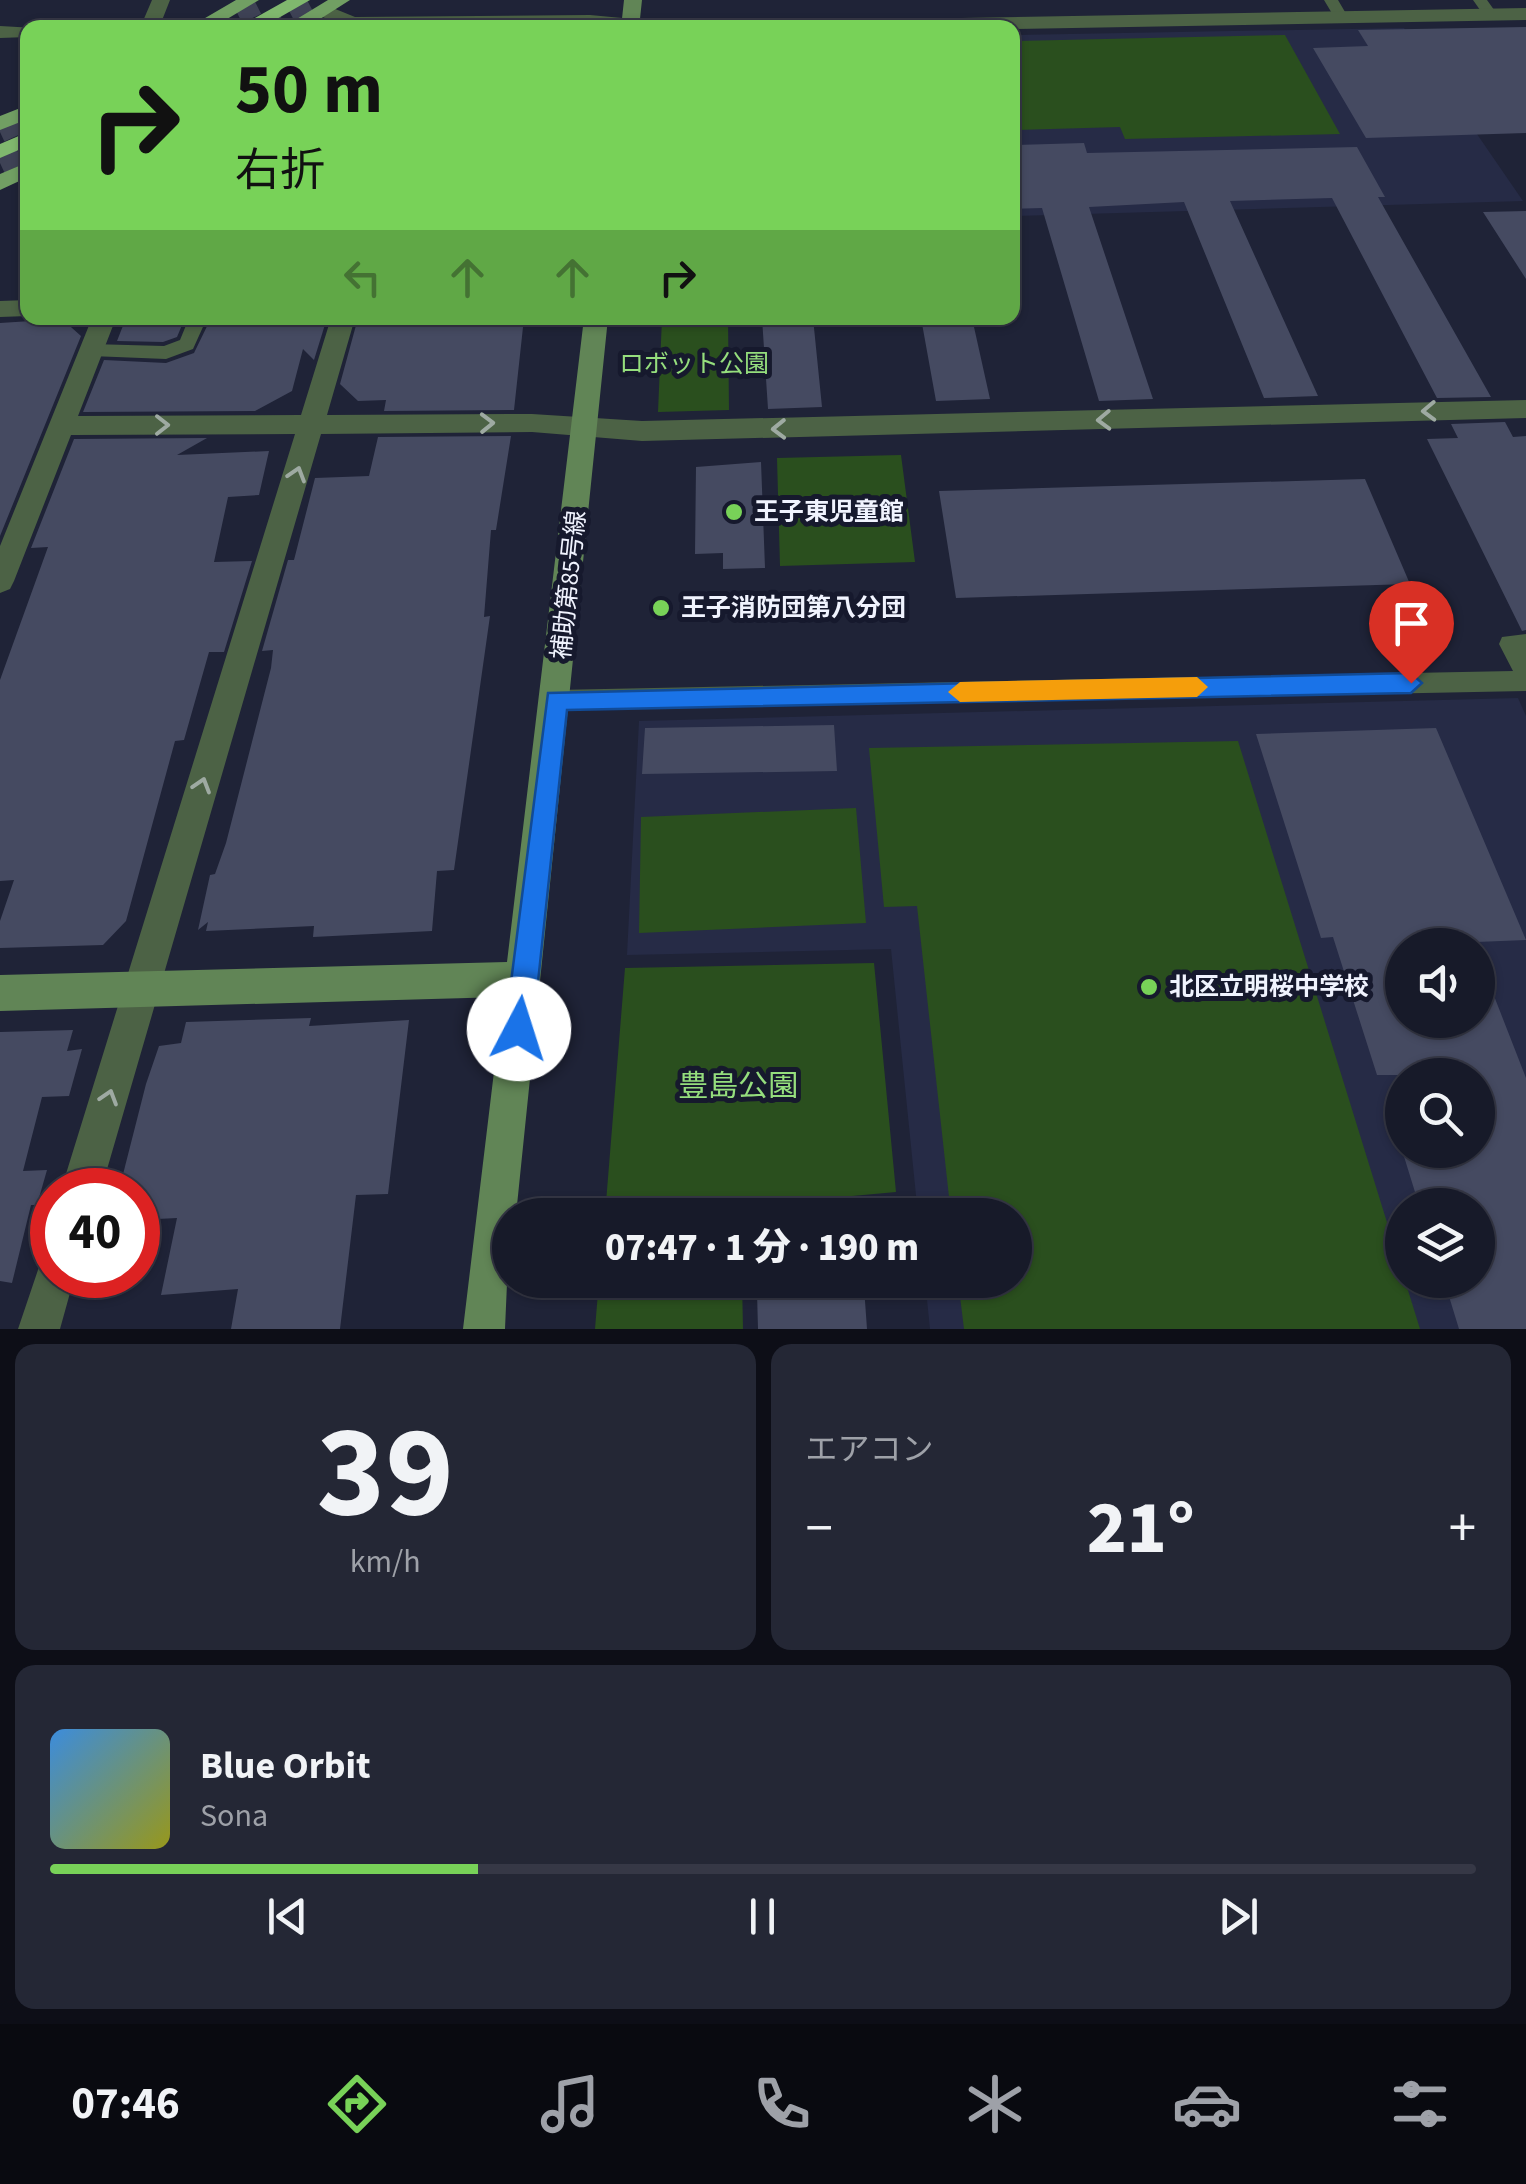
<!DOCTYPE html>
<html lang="ja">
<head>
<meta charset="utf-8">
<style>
  body { margin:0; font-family:"Source Sans 3","Noto Sans JP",sans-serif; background:#242735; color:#f1f3f6; height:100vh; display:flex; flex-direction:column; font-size:38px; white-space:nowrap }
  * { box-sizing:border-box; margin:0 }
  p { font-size:32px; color:#9ea1a8 }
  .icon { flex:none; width:55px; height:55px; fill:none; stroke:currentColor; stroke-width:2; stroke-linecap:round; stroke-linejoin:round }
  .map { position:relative; height:1329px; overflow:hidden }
  .side { display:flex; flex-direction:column; gap:15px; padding:15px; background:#0d0e17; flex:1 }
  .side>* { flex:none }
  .top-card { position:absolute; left:20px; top:20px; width:1000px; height:305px; border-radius:20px; box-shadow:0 2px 8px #0004,0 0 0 2px #363846; background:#78d258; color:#111; overflow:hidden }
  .controls { position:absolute; left:1385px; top:928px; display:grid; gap:20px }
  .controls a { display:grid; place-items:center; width:110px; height:110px; border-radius:50%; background:#171a29; box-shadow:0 2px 8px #0004,0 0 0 2px #363846; font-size:50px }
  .speed { position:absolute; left:30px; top:1168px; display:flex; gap:20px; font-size:50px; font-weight:700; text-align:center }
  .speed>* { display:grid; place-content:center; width:130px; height:130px; border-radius:50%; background:#171a29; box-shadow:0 2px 8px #0004,0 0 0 2px #363846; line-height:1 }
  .speed .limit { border:15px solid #d22; background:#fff; color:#111 }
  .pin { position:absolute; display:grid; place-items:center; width:85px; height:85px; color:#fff; margin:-102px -42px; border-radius:50% 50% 50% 0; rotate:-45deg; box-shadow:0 0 10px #0007 }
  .pin .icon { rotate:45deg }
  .me { position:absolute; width:110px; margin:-55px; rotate:5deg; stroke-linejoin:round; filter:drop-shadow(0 0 8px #0008) }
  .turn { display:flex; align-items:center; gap:35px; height:210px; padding:0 50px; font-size:45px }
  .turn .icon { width:130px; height:130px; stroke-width:2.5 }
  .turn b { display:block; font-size:70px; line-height:85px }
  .lanes { display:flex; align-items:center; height:95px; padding:0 50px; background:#0003; justify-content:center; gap:50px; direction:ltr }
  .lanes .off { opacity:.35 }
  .big { font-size:75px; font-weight:800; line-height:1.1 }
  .side .card { flex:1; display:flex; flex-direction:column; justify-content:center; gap:15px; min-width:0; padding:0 35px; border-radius:20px; background:#242735 }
  .side .dial { align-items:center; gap:0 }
  .dial b { font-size:130px; line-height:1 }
  .song { display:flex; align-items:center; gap:30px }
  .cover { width:120px; height:120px; border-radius:15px; background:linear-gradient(135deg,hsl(210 70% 55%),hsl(60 70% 35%)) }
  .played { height:10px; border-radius:5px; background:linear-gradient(90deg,#78d258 30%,#363846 30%) }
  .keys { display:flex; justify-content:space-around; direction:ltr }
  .heat { display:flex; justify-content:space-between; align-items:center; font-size:55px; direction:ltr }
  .side .tiles { flex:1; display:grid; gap:15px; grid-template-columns:1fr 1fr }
  .card:last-child { grid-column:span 2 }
  .trip { position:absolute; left:492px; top:1198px; width:540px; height:100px; border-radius:50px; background:#171a29; box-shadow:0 2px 8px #0004,0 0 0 2px #363846; font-weight:800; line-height:100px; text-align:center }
  .dock { display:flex; height:160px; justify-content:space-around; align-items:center; background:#090a10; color:#9ea1a8 }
  .dock .icon { width:70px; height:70px }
  .dock .current { color:#78d258 }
  .dock b { font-size:45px; color:#f1f3f6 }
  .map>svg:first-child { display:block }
  .built { fill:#262b46; fill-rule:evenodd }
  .green { fill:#2a4f1e }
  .building { fill:#454a61 }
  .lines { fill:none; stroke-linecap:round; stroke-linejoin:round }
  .primary-tunnel { stroke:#3e4255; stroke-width:21; stroke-dasharray:21 10; stroke-linecap:butt }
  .lane { fill:#4c6245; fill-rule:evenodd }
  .street { fill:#4c6245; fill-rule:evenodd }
  .secondary { fill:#618556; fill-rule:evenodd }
  .primary { fill:#719f63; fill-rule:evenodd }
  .highway { fill:#80b86e; fill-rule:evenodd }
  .oneway { stroke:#9eaaa2 }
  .route { fill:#1a73e8; stroke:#114b97; stroke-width:2.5 }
  .slow { fill:#f59e0b }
  .poi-dot { fill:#78d258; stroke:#16192d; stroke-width:4 }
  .labels { text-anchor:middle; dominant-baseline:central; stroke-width:10; stroke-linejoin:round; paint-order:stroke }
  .park-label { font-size:25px; fill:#95de7d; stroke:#16192d }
  .poi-label { font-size:25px; font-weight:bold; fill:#f0f3fe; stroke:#16192d; text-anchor:start }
  .street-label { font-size:25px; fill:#f0f3fe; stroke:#16192d }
  .near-park-label { font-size:30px; fill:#95de7d; stroke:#16192d }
</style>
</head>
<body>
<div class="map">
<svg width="1526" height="1329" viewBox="0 0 1526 1329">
  <rect width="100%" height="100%" fill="#1f2337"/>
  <path class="built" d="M1404,28L1523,201L1013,216L1012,35Z
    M1518,698L1526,716V1329H930L925,1280H1015V1215H918L891,949L627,955L639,721ZM1402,945H1478V1020H1402ZM1402,1075H1478V1150H1402ZM1402,1205H1478V1280H1402Z"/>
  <path class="green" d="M1285,35L1340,134L1125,139L1120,127L1013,130V41Z
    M662,318H728L729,410L658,412Z
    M901,455L915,562L780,566L777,458Z
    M1238,741L1420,1329H964L958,1280H1015V1215H951L917,906L884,907L869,748Z
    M856,808L866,923L639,933L641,817Z
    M874,963L896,1192L742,1206V1215H605L625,968Z
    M599,1280H742L743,1329H595Z"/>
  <path class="building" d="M1526,27V133L1366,138L1313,48L1368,46L1358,30Z
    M1084,143L1087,153L1357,147L1385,197H1378L1491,397L1437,398L1332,198L1230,201L1318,396L1264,398L1184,202L1089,207L1153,399L1099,401L1042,208L1012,209V145Z
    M1526,211V279L1483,212Z
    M126,318H185L177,337L163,342L117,341Z
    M211,318H327L314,360L303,349L292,391L255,411L83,412L104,360L166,363L194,353Z
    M358,318H524L514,410L384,411L386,400L358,401L340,384Z
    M762,318H813L822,407L768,409Z
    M921,318H972L990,399L936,401Z
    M62,319L81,336L0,536V323Z
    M1505,422L1513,437L1526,436V630L1522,631L1427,439L1458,438L1451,424Z
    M511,436L496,530H491L484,617L490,616L454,870L437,871L432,931L313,937L314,926L206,931L208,922L198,930L210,875L215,874L226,843L271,668L273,650L262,651L288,560H294L315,478L369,476L378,437Z
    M207,438L177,455L269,451L259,495L228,497L214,562L252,561L224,652H209L184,740L175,741L126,921L103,945L0,948V921L14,880L0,881V680L48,547L31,548L74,439Z
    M761,462L765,568L723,569V553L695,554L696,467Z
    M1365,479L1410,584L956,598L939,491Z
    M834,725L837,771L642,774L645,728Z
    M1436,728L1526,940L1402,945V1020H1478L1480,960L1526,1078V1329H1459L1444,1280H1478V1205H1419L1402,1150H1478V1075H1377L1333,937L1321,938L1256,734Z
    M311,1018L309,1026L409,1020L388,1194L356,1195L340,1329H231L238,1289L161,1295L177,1218L138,1220V1190H119L146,1084L159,1046L181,1043L186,1022Z
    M73,1030L67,1051L82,1049L69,1096L42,1097L23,1171L47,1170L37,1205H31L12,1283L0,1281V1032Z
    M864,1287L867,1329H758L757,1292Z"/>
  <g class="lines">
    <path class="primary-tunnel" d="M210,28L265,0
      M263,28L316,0
      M0,132L28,119
      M0,163L28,150"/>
    <path class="lane" d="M1324,0H1338L1348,17L1346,20H1336Z
      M1473,0H1487L1497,14L1485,17Z
      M189,318H207L193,349L166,359L91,356L82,350L91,344L164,346L180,340Z
      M1526,634V691L556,710L548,707L545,700L548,693L556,690L1513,671L1499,644L1502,637Z"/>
    <path class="street" d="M152,0H170L159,28H140Z
      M323,4L355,17L590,15L665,22L674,28H347L316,14L314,10Z
      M1526,8V20L1012,29L728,28L737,22Z
      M0,26L35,28H28V37L0,38Z
      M28,300V316L0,317V301Z
      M92,318H116L78,416L301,415L331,318H355L327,415L532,414L642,421L1526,400V418L642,441L532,432L321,434L101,1190H61L295,434L71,435L14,581L10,589L0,593V546Z
      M52,1256V1275H75L60,1329H18L41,1261Z"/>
    <path class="secondary" d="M624,0H642L639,28H621Z
      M584,318H608L516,1215H510L505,1329H463L503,997L0,1011V975L507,962Z"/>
    <path class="primary" d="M236,0H259L212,28H188Z
      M328,0H350L306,28H282Z
      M28,105V119L0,130V116Z
      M28,162V177L0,190V174Z"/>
    <path class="highway" d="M287,0H310L261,28H237Z
      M28,132V146L0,158V144Z"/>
  </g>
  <defs><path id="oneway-chevron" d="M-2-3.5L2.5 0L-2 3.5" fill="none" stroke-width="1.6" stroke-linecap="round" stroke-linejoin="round" transform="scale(2.5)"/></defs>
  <g class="oneway">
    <use href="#oneway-chevron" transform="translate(1429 411) rotate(178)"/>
    <use href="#oneway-chevron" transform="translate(1104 420) rotate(178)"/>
    <use href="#oneway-chevron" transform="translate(487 423) rotate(-1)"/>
    <use href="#oneway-chevron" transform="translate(162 425)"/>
    <use href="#oneway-chevron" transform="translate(779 429) rotate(179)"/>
    <use href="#oneway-chevron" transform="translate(297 474) rotate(-73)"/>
    <use href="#oneway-chevron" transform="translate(202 785) rotate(-73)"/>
    <use href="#oneway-chevron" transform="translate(109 1097) rotate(-73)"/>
  </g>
  <path class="route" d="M1411,673L1422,683L1411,693L567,710L533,1029L529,1039L519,1043L509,1039L505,1029L548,693Z"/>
  <path class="slow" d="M1197,677L1208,687L1197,697L960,702L948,692L960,682Z"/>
  <g class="poi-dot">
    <circle cx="734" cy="512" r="10"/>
    <circle cx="661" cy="608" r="10"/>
    <circle cx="1149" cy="987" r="10"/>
  </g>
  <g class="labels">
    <g class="park-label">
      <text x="694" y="364">ロボット公園</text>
    </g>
    <g class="poi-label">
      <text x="754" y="512">王子東児童館</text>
      <text x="681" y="608">王子消防団第八分団</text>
      <text x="1169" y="987">北区立明桜中学校</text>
    </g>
    <g class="street-label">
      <text transform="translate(569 585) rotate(-84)">補助第85号線</text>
    </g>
    <g class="near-park-label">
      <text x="738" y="1086">豊島公園</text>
    </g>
  </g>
</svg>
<div class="controls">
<a><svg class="icon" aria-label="sound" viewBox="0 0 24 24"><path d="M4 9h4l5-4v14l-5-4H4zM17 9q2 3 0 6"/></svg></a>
<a><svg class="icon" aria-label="search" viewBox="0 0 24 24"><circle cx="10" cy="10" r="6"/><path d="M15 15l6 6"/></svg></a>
<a><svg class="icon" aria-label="layers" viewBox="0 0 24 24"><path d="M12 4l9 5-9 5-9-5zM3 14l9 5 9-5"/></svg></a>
</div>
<div class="speed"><div class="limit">40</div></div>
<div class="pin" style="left:1411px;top:683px;background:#d93025"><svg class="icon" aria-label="arrive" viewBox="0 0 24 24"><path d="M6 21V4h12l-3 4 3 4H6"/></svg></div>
<svg class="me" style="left:519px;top:1029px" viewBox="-20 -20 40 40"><circle r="19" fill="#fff"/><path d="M0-13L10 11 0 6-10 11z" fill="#1a73e8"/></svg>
<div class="trip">07:47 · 1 分 · 190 m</div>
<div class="top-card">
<div class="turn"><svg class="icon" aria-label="right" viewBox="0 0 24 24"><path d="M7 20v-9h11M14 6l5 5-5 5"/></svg><div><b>50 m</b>右折</div></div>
<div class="lanes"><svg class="icon off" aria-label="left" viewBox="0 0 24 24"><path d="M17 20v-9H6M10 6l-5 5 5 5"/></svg><svg class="icon off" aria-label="ahead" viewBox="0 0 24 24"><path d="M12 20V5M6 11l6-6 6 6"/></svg><svg class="icon off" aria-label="ahead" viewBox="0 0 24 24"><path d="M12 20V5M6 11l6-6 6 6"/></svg><svg class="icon" aria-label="right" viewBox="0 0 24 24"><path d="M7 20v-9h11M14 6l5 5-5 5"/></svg></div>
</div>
</div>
<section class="side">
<div class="tiles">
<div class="card dial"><b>39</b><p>km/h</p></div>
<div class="card"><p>エアコン</p>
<div class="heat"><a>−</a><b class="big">21°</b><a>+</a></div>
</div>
<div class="card">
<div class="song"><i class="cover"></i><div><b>Blue Orbit</b><p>Sona</p></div></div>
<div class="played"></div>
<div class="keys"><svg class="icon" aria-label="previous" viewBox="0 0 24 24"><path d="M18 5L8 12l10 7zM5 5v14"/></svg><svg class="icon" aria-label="pause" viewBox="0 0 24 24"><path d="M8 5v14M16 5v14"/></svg><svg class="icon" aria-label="next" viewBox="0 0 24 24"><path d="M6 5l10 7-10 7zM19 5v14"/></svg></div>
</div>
</div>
</section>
<nav class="dock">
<b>07:46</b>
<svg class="icon current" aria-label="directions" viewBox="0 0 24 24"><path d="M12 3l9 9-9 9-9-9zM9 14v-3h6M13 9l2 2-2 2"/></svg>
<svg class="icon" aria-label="music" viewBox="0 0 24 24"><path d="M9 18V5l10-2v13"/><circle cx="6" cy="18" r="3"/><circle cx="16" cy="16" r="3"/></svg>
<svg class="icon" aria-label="phone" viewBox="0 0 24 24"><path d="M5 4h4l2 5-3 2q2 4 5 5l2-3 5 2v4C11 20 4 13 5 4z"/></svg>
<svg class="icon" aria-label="climate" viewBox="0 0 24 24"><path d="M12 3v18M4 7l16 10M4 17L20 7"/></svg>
<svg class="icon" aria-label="car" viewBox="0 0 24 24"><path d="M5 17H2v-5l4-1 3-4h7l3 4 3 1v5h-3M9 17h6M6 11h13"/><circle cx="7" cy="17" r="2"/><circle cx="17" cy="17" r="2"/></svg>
<svg class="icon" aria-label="filters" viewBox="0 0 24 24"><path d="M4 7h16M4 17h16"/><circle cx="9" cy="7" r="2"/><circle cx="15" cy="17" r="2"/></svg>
</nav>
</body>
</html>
